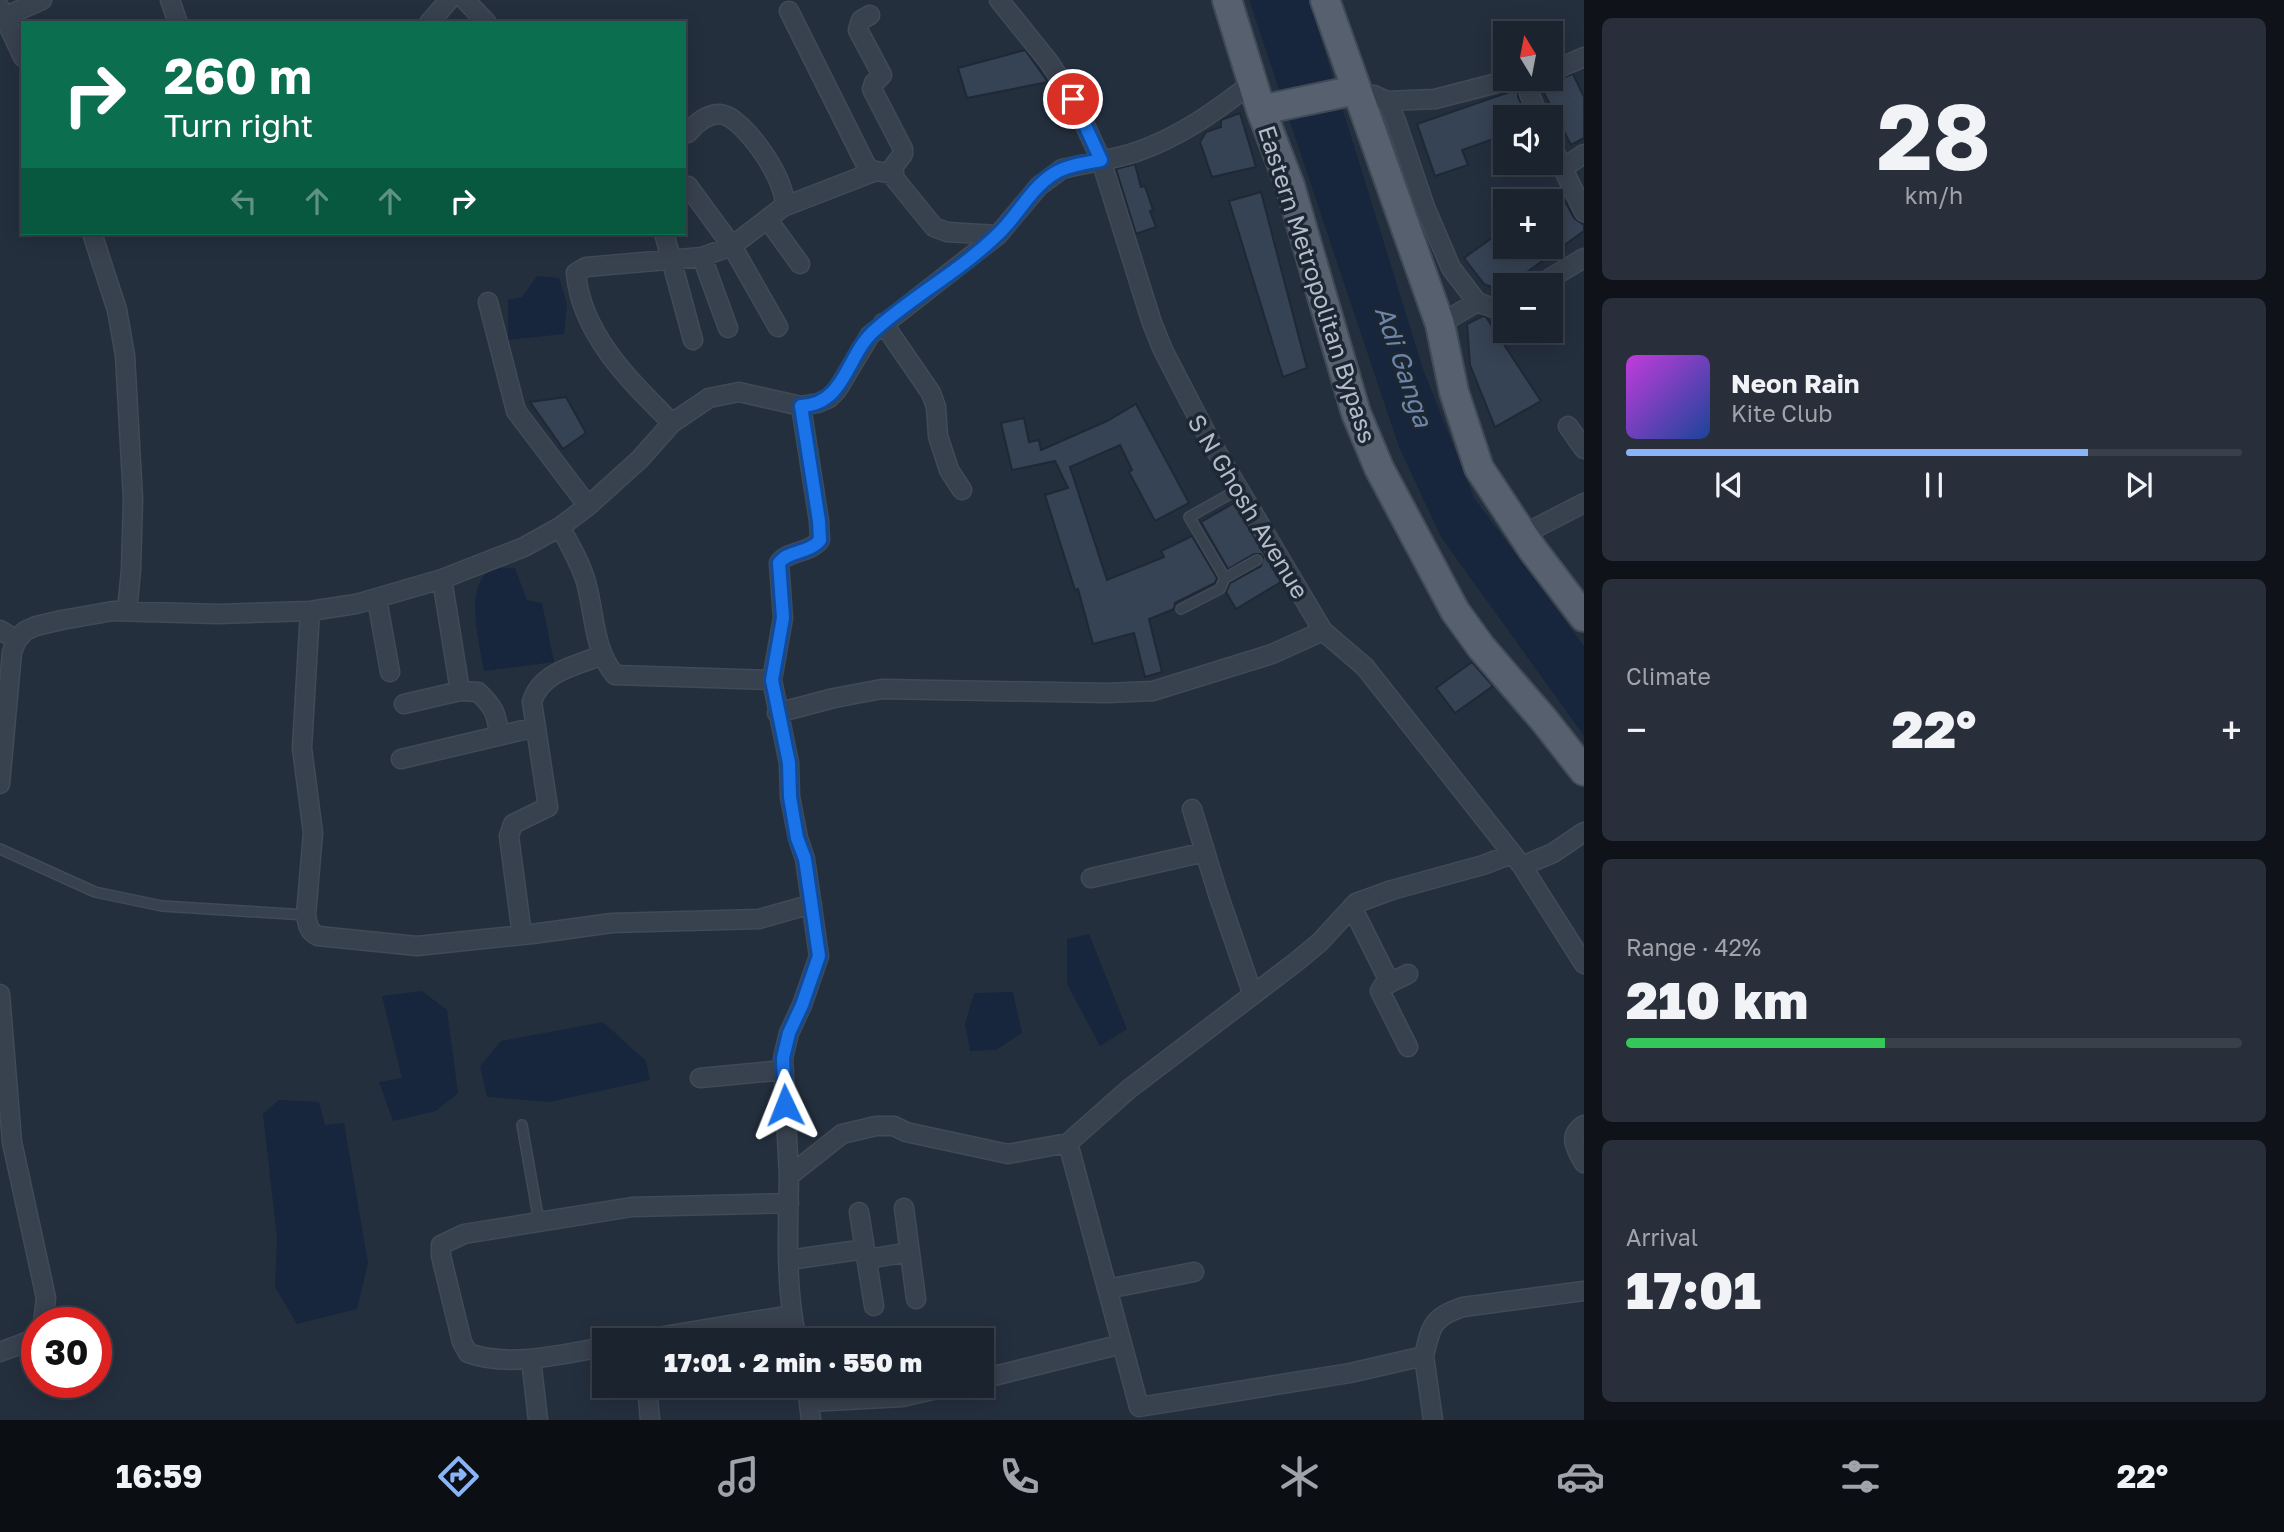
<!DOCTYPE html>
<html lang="en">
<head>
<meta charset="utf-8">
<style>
  body { margin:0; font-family:"Golos Text",sans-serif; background:#282f3a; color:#f1f3f6; height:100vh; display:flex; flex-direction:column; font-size:26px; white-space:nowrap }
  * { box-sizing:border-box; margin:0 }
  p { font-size:23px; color:#a0a4aa }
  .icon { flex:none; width:38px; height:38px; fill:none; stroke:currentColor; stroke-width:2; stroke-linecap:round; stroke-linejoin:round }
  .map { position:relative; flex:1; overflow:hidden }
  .panel { display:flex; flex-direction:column; gap:18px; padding:18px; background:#0f1319; width:700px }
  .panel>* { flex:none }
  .banner { position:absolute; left:21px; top:21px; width:665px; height:214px; border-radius:0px; box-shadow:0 4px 18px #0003,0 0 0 2px #39404a; background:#0b6e4f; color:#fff; overflow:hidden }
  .needle { width:46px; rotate:350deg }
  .controls { position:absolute; left:1493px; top:21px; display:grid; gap:14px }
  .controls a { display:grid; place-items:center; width:70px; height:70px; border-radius:0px; background:#1b232e; box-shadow:0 4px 18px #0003,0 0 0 2px #39404a; font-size:35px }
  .speed { position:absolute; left:21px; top:1307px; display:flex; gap:14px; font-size:35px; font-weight:700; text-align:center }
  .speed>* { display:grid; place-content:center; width:91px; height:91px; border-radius:50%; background:#1b232e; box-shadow:0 4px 18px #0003,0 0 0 2px #39404a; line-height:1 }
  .speed .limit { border:10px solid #d22; background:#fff; color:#111 }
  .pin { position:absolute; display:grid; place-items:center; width:60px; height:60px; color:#fff; margin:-30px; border:4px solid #fff; border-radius:50%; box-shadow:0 2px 7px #0007 }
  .me { position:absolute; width:77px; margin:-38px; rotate:358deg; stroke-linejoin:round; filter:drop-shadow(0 0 5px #0008) }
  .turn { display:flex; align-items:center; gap:24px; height:147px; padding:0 28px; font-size:32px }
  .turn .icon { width:91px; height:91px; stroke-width:2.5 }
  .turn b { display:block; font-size:49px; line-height:60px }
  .lanes { display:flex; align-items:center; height:66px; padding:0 28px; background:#0003; justify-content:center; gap:35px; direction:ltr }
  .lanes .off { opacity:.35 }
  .big { font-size:52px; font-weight:800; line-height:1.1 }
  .panel .widget { flex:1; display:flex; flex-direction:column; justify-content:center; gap:10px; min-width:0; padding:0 24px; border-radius:10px; background:#282f3a }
  .panel .dial { align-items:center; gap:0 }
  .dial b { font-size:91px; line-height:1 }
  .song { display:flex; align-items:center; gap:21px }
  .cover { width:84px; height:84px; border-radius:10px; background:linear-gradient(135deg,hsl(290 70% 55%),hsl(220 70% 35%)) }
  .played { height:7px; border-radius:4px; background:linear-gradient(90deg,#8ab4f8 75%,#39404a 75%) }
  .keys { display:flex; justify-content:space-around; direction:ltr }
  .heat { display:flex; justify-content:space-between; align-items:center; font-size:38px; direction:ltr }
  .charge { height:10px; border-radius:5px; background:linear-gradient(90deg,#34c759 42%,#39404a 0) }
  .trip { position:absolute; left:592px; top:1328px; width:402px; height:70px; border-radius:0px; background:#1b232e; box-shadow:0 4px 18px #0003,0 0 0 2px #39404a; font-weight:800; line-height:70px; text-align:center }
  .dock { display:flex; height:112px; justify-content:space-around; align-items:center; background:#0b0e12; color:#a0a4aa }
  .dock .icon { width:49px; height:49px }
  .dock .on { color:#8ab4f8 }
  .dock b { font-size:32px; color:#f1f3f6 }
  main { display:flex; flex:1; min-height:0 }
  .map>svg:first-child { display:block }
  .water { fill:#17263c }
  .building { fill:#364354; stroke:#1f2835; stroke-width:2 }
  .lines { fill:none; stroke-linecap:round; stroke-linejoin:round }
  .service-casing { stroke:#414a57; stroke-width:12 }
  .minor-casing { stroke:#414a57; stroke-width:21 }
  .primary-casing { stroke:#414a57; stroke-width:32 }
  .service { stroke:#38414e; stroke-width:9 }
  .minor { stroke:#38414e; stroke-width:18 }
  .primary { stroke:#56606e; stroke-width:28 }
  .route-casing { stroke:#114b97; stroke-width:18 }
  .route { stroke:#1a73e8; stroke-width:12 }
  .labels { text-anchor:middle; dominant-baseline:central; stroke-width:7; stroke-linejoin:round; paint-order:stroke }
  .street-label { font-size:24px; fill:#b4bcc9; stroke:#1d2633 }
  .water-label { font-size:26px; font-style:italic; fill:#6d86a8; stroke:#1d2633 }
</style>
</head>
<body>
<main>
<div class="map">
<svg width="1584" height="1420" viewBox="0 0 1584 1420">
  <rect width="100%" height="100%" fill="#242f3e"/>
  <path class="water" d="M1249,0H1309L1423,369L1474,498L1584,646V736L1441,537L1399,447Z
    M537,276L559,278L567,304L564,334L508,340V300L522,297Z
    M515,568L527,600L542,603L554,662L484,671C480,645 462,583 493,569C499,567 509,568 515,568Z
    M1089,934L1127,1029L1100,1046L1067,984V939Z
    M422,991L447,1010L458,1093L436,1111L393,1121L379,1082L402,1078L382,996Z
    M1013,992L1022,1033L996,1050L970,1051L965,1024L974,993Z
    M603,1022L646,1061L650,1080L549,1102L487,1097L480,1066L501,1041Z
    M279,1100L319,1102L325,1125L344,1123L368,1263L357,1309L297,1324L275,1287L277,1238L263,1114Z"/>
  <path class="building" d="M1025,50L1048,82L967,98L958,68Z
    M1573,74L1584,97V138L1571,145L1542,89L1548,83Z
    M1518,89V97L1527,117H1505V135L1462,150L1468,165L1435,176L1417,124Z
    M1240,113L1256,167L1212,177L1200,142L1206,132L1221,127V120Z
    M1135,164L1141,187L1145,186L1153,210L1150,211L1156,227L1136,234L1116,169Z
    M1261,192L1307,368L1283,377L1229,201Z
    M1560,192L1574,218L1584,225V231L1509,285H1505L1501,291L1484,284L1464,258L1496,235L1504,247H1550V198Z
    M1483,316L1486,317L1541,401L1495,427L1470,365L1467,324Z
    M566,397L586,433L563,449L530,402Z
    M1136,404L1189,503L1155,521L1129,472L1132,470L1120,445L1070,467L1107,580L1164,557L1161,551L1192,536L1217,578L1215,583L1175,603L1174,609L1149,619L1162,672L1145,677L1134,633L1093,644L1078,589L1075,590L1045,495L1068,488L1055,461L1012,470L1001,423L1024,418L1029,442L1039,440L1041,450L1107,421Z
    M1234,503L1281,582L1236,609L1226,592L1230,583L1261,566L1263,557L1260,554H1254L1228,569L1201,522Z
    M1472,662L1493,686L1455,713L1436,688Z"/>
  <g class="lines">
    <g class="service-casing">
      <path id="service" d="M1225,578L1257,560
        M1181,609L1220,589L1225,578L1189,517L1239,489
        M0,849L95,892L162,906L306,915
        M522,1125L539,1222"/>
    </g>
    <g class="minor-casing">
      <path id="minor" d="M170,0L178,23
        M465,0L487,23
        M999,0L1049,62L1073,99L1101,160L1152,323L1163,350L1209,439L1323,631L1365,667L1522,866L1584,964
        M0,8L23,57
        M789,11L866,165L871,170L893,174
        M870,15L861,20L858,30L882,75L874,83L872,89L903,149V154L893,167L895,179L934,227L947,232L998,235
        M4,17L42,0
        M429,23L449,0
        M1550,72L1584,57
        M1536,79L1529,86V93L1539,117
        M1358,94L1374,95L1387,101L1396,121L1425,207L1451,268L1477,302L1499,310L1505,306
        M1387,101L1435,99L1501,82
        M1550,142L1584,212
        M1563,168L1584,154
        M688,186L732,246L778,327
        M783,207L876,171
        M768,220L800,264
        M92,233L117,310L125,355L133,499L131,570L127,611
        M664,233L693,340
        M702,257L728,328
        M1539,285L1584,258
        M488,302L516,411L588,506
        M883,323L931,393L936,407L938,436L949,470L962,490
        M1440,324L1477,302
        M672,423C631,382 581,334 576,273L586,267L702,257L732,246L783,207C792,187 743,115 720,114C706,114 696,123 688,133
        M1568,426L1584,449
        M560,527C570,545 580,562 586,582C595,614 593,649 615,675L772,680L783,618L779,563C788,550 809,554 820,540L819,521L801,406
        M1522,535L1584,503
        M442,579L460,691L478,692C494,707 497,714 499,736
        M377,599L390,672
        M310,611L302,748L313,833L306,915C308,925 308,931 318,936L417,946L532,934L612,923L759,919L812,904
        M0,630L17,640
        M772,680L789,763L790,797L798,838L805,859L819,956L802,1005L789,1033L783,1058L789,1176L842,1134L876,1126H894L906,1132L1008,1154L1068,1143
        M404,704L460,691
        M777,713L834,698L882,689L1108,693L1153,691L1272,654L1323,631
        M401,759L536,727
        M0,784L12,652L17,640L25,631L36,626L62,620L113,611L218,614L310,611L356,604L442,579L524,547L560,527L588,506L640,459L672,423L709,398L739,392L801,406L818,403L829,398L837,390L870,335L998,235L1039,186L1062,169C1086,163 1112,160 1136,152C1180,137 1216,111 1252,83
        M1192,809L1218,894L1253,995
        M1512,854L1483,865L1392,890L1356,903L1320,942L1296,962L1129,1089L1068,1143L1139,1407L1350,1373L1424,1356C1431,1326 1432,1317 1463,1307L1584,1291
        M1522,866L1553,853L1584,832
        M1091,878L1205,852
        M1352,907L1390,983
        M522,935L509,836L513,824L548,807L532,702C540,672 577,665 603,655
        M1408,974L1383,986L1380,991L1408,1047
        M0,994L12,1142L46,1298L43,1323
        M700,1078L784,1070
        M1584,1125C1567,1136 1576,1149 1584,1163
        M789,1176C788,1231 785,1287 797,1340
        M904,1208L916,1299
        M859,1212L874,1306
        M867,1259L910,1252
        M789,1260L865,1249
        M1107,1289L1194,1272
        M640,1340L791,1315
        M604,1347C561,1354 510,1368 468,1353L462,1342L441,1256V1245L464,1234L632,1207L789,1203
        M0,1352L37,1338
        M1424,1356L1433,1420
        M531,1359L538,1420
        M982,1379L1122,1344
        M647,1386L650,1420
        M807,1386L811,1420
        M810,1402L902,1397L950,1386"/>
    </g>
    <g class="primary-casing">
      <path id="primary" d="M1227,0L1261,110L1290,186L1356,413L1379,468L1455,611L1481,647L1544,720L1584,771
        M1325,0L1440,324L1454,392L1479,468L1533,550L1584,617
        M1261,110L1356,90"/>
    </g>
    <use href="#service" class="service"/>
    <use href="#minor" class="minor"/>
    <use href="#primary" class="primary"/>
  </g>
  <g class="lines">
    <g class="route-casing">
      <path id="route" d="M785,1105L783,1058L789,1033L802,1005L819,956L805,859L797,838L790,797L789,763L772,680L783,618L779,563C788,550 809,554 820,540L819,521L801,406C846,404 846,355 875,330C913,296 960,271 997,235C1018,216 1030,188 1055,173C1068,165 1086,163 1101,160L1073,99"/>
    </g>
    <use href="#route" class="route"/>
  </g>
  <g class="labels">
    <g class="street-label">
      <text transform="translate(1318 284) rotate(72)">Eastern Metropolitan Bypass</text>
      <text transform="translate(1249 506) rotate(59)">S N Ghosh Avenue</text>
    </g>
    <g class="water-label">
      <text transform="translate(1404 366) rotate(71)">Adi Ganga</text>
    </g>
  </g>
</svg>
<div class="controls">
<a><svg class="needle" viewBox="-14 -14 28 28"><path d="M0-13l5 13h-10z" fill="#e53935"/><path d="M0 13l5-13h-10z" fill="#a0a4aa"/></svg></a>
<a><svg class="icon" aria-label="sound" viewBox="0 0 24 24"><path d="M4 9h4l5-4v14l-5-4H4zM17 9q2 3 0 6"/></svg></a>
<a>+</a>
<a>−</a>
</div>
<div class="speed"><div class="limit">30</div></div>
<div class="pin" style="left:1073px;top:99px;background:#d93025"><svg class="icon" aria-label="arrive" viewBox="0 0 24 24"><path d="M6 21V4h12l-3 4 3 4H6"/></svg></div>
<svg class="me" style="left:785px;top:1105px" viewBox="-20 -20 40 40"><path d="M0-17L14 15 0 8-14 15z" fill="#1a73e8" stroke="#fff" stroke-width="4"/></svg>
<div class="trip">17:01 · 2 min · 550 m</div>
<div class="banner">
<div class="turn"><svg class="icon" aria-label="right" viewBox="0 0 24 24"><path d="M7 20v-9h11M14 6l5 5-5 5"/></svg><div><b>260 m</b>Turn right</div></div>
<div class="lanes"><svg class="icon off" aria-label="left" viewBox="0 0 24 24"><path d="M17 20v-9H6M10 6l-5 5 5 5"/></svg><svg class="icon off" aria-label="ahead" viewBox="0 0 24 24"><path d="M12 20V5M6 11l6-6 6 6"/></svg><svg class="icon off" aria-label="ahead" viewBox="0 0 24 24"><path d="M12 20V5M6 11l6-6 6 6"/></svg><svg class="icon" aria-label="right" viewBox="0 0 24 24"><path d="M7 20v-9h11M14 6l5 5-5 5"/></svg></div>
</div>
</div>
<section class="panel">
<div class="widget dial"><b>28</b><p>km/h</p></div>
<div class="widget">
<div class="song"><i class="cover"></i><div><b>Neon Rain</b><p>Kite Club</p></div></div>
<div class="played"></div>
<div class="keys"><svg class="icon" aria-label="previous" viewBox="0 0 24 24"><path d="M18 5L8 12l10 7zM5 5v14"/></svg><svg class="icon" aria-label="pause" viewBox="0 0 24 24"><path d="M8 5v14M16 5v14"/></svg><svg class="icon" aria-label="next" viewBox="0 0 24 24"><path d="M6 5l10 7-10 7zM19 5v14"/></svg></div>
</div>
<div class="widget"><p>Climate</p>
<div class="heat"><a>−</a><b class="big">22°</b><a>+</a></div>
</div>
<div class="widget"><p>Range · 42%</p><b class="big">210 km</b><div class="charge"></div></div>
<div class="widget"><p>Arrival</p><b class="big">17:01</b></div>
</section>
</main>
<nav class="dock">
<b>16:59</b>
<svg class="icon on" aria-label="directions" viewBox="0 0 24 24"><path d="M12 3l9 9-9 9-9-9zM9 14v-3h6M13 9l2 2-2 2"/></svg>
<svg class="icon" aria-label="music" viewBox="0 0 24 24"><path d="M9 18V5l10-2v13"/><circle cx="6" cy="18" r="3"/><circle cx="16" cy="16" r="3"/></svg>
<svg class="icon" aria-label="phone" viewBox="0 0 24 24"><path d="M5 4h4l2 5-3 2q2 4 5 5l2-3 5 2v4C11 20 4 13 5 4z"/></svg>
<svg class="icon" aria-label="climate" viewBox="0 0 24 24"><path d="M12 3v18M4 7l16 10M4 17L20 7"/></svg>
<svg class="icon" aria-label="car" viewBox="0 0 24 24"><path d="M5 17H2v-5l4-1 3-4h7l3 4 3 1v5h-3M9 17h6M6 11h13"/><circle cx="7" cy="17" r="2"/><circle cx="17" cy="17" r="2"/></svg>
<svg class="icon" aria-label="filters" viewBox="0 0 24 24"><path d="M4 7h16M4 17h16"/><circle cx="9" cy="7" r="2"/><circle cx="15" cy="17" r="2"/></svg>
<b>22°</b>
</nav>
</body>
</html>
